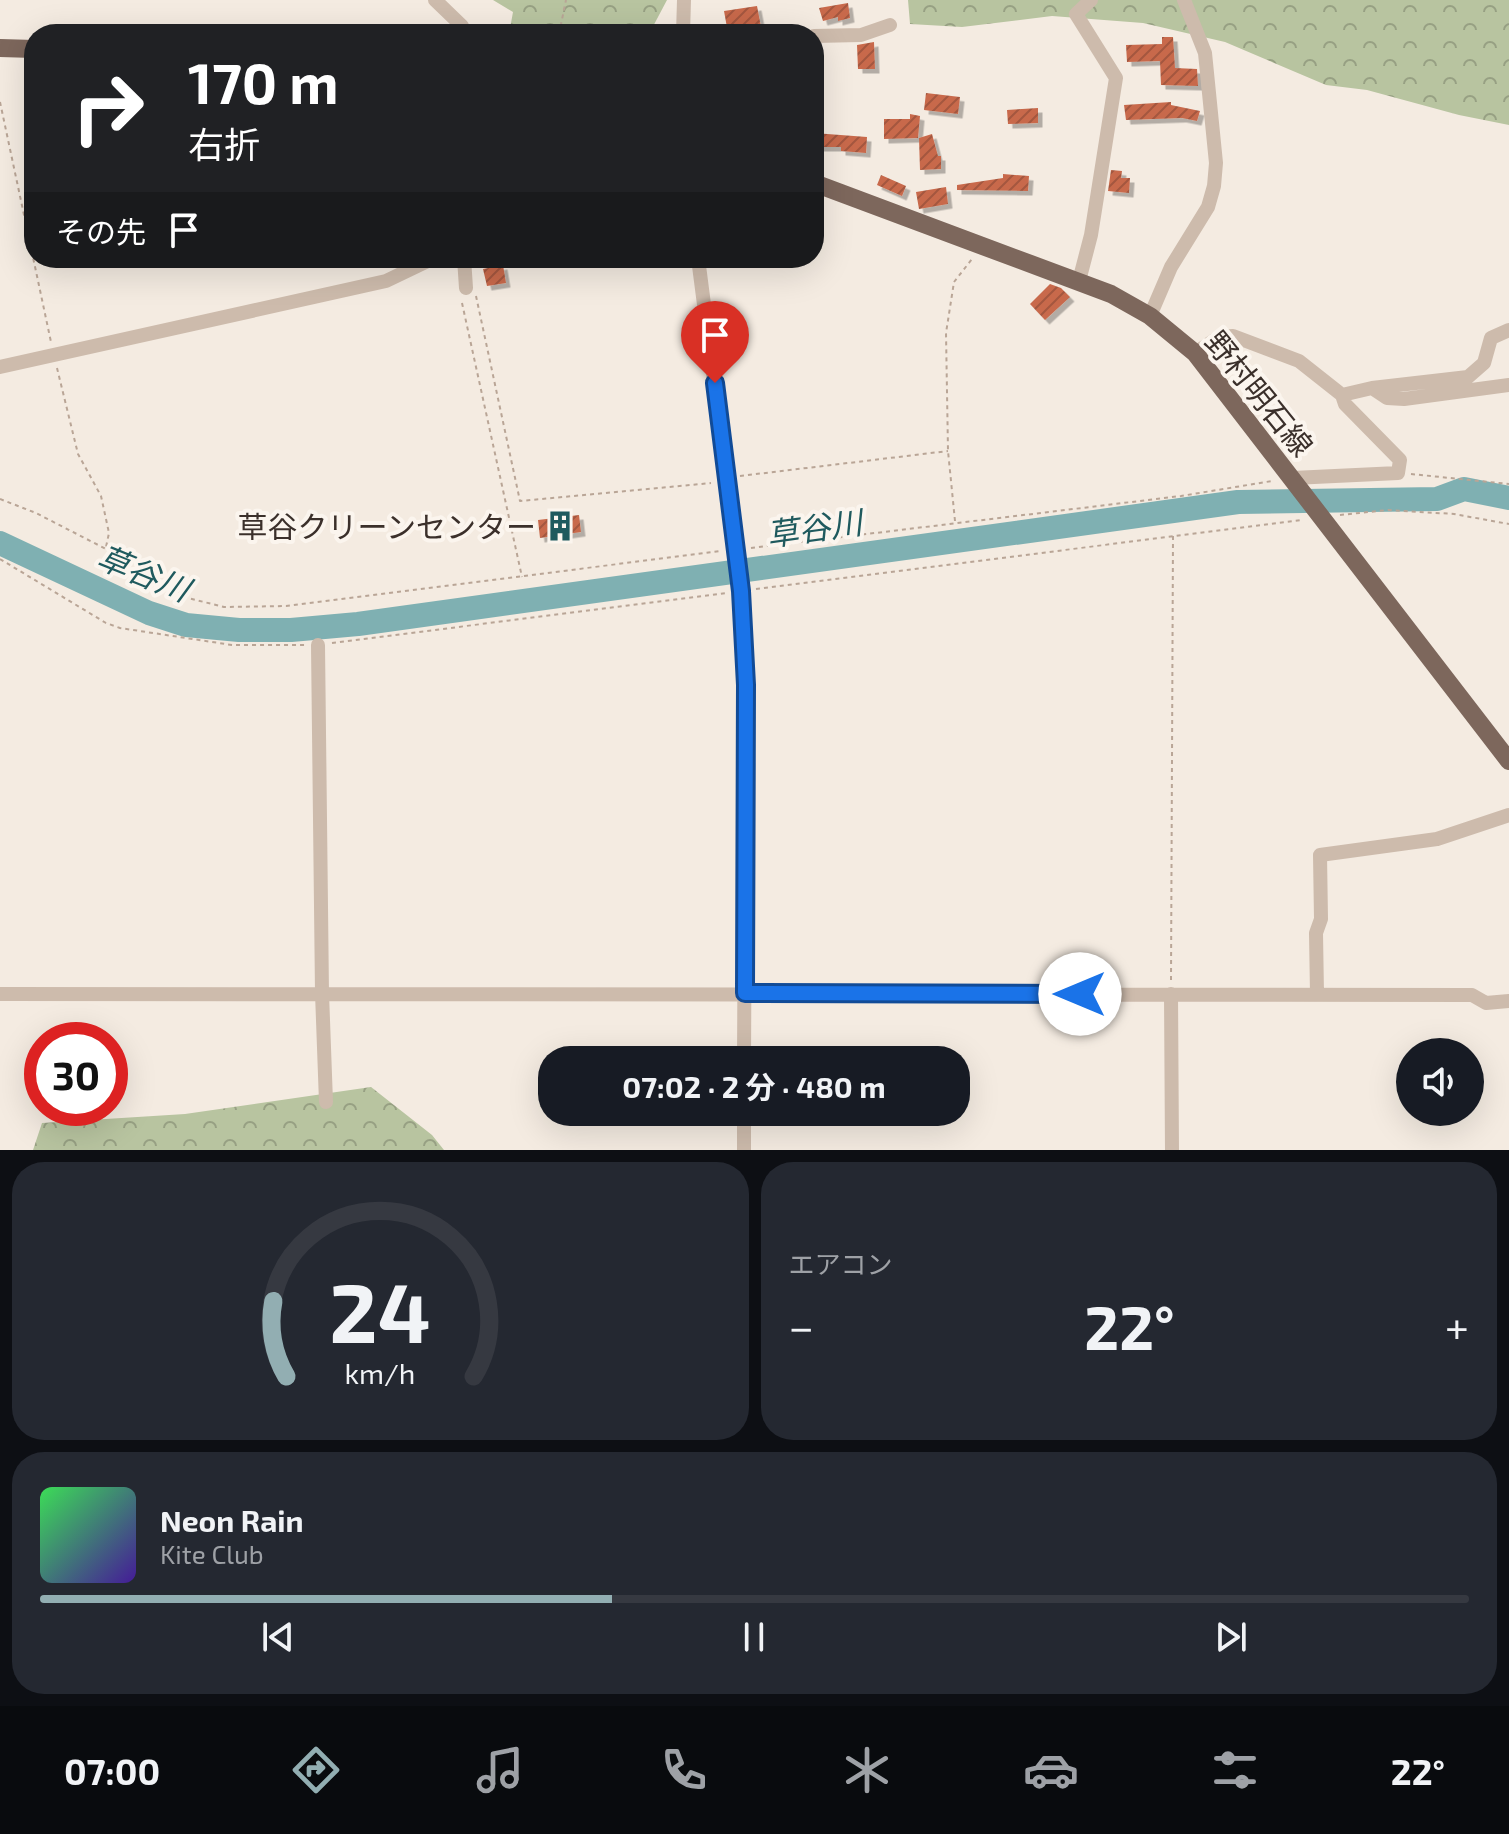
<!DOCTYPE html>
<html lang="ja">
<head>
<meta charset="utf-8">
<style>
  body { margin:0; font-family:"Exo 2","Noto Sans JP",sans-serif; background:#242831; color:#f1f3f6; height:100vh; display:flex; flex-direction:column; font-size:30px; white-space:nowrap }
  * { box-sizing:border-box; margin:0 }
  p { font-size:26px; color:#9ea1a6 }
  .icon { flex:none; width:44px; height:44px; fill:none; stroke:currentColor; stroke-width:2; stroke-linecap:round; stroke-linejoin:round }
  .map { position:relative; height:1150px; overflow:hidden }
  .side { display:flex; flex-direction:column; gap:12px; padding:12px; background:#0d0f14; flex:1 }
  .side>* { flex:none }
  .guide { position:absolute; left:24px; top:24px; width:800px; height:244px; border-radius:32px; box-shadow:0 8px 32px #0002; background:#202124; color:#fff; overflow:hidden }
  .tools { position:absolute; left:1396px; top:1038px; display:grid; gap:16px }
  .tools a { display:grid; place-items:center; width:88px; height:88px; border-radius:50%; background:#171b24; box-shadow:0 8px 32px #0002; font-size:40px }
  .speed { position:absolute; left:24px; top:1022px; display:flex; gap:16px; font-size:40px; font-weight:700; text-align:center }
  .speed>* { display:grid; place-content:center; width:104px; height:104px; border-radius:50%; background:#171b24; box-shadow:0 8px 32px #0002; line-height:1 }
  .speed .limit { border:12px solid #d22; background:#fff; color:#111 }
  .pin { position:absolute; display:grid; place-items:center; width:68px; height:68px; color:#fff; margin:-82px -34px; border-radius:50% 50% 50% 0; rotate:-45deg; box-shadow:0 0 8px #0007 }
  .pin .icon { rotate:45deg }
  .me { position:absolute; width:88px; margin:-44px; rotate:270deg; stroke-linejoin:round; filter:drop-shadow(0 0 6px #0008) }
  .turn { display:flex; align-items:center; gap:28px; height:168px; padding:0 32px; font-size:36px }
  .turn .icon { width:104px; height:104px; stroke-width:2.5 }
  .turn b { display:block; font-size:56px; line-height:68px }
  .then { display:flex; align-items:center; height:76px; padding:0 32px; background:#0003; gap:16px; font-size:30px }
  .big { font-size:60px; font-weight:700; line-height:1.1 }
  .side .tile { flex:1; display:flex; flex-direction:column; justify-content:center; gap:12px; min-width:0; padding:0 28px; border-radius:32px; background:#242831 }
  .side .dial { align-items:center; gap:0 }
  .dial svg { height:208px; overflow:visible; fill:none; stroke:#363941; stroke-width:7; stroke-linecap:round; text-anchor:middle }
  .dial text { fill:#f1f3f6; stroke:none }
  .song { display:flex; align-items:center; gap:24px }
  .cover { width:96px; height:96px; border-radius:12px; background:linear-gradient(135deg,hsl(130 70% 55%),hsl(260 70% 35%)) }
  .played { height:8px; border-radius:4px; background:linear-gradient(90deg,#92aeb2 40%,#363941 40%) }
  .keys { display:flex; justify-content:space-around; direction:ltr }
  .heat { display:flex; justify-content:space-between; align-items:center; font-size:44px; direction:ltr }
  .side .tiles { flex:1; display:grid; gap:12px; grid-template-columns:1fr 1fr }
  .tile:last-child { grid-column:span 2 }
  .trip { position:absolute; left:538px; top:1046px; width:432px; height:80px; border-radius:32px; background:#171b24; box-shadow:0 8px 32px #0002; font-weight:700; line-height:80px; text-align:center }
  .tab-bar { display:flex; height:128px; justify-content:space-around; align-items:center; background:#090b0e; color:#9ea1a6 }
  .tab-bar .icon { width:56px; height:56px }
  .tab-bar .selected { color:#92aeb2 }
  .tab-bar b { font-size:36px; color:#f1f3f6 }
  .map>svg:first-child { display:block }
  .forest { fill:url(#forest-crowns) }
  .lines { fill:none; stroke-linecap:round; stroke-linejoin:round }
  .river { stroke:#7fb0b2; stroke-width:24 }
  .building { fill:url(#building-hatch); filter:url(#shadow) }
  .path { stroke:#b9a596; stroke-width:2; stroke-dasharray:4 4; stroke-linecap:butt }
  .minor { stroke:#cdbbac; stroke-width:14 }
  .major { stroke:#7d675c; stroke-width:18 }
  .route-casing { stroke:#114b97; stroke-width:20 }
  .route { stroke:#1a73e8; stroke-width:14 }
  .labels { text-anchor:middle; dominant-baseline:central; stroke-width:8; stroke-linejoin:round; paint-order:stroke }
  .street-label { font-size:30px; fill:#3b302b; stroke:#fbf5ee }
  .poi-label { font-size:30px; fill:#3b302b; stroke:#fbf5ee; text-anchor:end }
  .water-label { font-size:32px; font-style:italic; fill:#1f5a5e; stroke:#fbf5ee }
</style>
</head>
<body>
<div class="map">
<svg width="1509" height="1150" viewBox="0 0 1509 1150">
  <defs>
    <pattern id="forest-crowns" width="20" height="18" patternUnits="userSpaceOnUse" patternTransform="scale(2)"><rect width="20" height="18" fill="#b8c4a0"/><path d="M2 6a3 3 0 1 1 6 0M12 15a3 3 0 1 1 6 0" fill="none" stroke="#97a083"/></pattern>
    <pattern id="building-hatch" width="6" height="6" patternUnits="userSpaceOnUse" patternTransform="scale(2)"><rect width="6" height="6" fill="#c8694b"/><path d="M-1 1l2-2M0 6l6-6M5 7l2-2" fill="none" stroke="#a4573f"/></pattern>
    <filter id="shadow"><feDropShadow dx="4.5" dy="4.5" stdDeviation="0" flood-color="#0004"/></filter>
  </defs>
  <rect width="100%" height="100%" fill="#f4ebe1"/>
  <path class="forest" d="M493,0H667L649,34H509L513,12Z
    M908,0H1509V125L1459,115L1367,90L1326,85L1225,42L1143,23L1052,16L962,27L910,24Z
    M371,1087L432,1135L444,1150H33L42,1123L185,1114Z"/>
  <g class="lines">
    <path class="river" d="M0,543L149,613L186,625L239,630H291L358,624L1238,502L1437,499L1464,489L1509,498"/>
  </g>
  <path class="building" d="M848,3L850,18L838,21V17L823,21L819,8Z
    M757,6L761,27L728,33L724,11Z
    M1162,37H1173L1175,68L1197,69L1198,86L1161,85L1160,61L1127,62L1126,45L1162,44Z
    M874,42L875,69H858L857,45Z
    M926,93L960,97L958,114L924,110Z
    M1171,102V105L1200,111L1197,121L1182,118L1126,120L1124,105Z
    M1038,108V123L1008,124L1007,110Z
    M910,114L920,116L918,138L884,139V119H910Z
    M814,133L867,137L866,153L841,151V147H814Z
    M932,134L938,156H941V169L920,170L919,138Z
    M1111,170L1122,171L1121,178H1130L1129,193L1108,191Z
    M1003,174L1029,176L1028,191L957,190V185L1003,178Z
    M881,175L906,186L902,196L877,185Z
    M946,187L948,204L919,209L916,192Z
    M503,265L506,283L487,286L483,269Z
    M1050,284L1061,288L1070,297L1045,320L1030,304Z
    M579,515L581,532L540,538L538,520Z"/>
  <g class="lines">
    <path class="path" d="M559,34L566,0
      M0,102L51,342
      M476,296L520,501L711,483
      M462,303L522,577
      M57,368L78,454L101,496L109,533L106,547
      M1411,474L1509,484
      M740,476L948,451
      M0,499L36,513L139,566L188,598L224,607L286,606L721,551
      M1340,515L1388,510L1454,514L1509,524
      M955,521L948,451L946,333L954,282L972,259
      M751,548L1181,496L1272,481
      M0,559L106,623L120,628L232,645H305
      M756,589L1302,520
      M332,643L726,593
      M1171,980L1173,536"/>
    <path class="minor" d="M435,0L462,26L459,34
      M683,34L684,0
      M814,36L861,35L890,25
      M464,258L466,288
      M698,258L741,591L746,685L744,1060
      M1079,281L1091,235L1116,78L1076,14L1091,0
      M1150,316L1171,267L1208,207L1214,186L1216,163L1205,53L1184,0
      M1195,353L1219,337L1233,336L1299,361L1342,395L1372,388L1468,377L1484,363L1491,338L1509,330
      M0,367L386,281L434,258
      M1372,388L1387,398L1404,399L1509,385
      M1293,478L1398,473L1400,460L1345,404L1342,395
      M318,645L322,993L326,1102
      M0,994L1472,995L1486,1003L1509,1001
      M1171,994L1172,1150
      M1317,994L1316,933L1321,919L1320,855L1437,839L1509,815
      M744,1112V1150"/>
    <path class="major" d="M0,48L34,49
      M814,183L1111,294L1150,316L1195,353L1509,761"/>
  </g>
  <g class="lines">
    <g class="route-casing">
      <path id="route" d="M715,383L741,591L746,685L745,993L1080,994"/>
    </g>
    <use href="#route" class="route"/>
  </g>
  <defs>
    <g id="building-bare" transform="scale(2.4)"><path d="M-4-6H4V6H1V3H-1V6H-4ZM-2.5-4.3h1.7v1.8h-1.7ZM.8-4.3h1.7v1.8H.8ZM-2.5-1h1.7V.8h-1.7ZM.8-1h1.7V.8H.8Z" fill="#1f5a5e" stroke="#fbf5ee" stroke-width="2.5" paint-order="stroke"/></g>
  </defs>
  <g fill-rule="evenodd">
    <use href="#building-bare" x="560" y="526"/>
  </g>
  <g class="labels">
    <g class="street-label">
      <text transform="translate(1260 393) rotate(51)">野村明石線</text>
    </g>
    <g class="poi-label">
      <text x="536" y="526">草谷クリーンセンター</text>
    </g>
    <g class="water-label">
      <text transform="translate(814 527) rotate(-8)">草谷川</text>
      <text transform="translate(144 572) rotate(22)">草谷川</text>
    </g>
  </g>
</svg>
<div class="tools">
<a><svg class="icon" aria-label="sound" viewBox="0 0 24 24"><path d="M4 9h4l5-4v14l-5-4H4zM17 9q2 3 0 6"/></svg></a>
</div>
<div class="speed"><div class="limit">30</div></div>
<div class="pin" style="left:715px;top:383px;background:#d93025"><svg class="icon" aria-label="arrive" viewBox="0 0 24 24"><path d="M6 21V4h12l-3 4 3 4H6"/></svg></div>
<svg class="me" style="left:1080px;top:994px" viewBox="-20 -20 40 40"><circle r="19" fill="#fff"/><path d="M0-13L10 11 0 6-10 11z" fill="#1a73e8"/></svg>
<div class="trip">07:02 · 2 分 · 480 m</div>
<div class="guide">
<div class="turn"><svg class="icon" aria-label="right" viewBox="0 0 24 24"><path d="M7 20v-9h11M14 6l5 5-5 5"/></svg><div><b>170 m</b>右折</div></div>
<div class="then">その先<svg class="icon" aria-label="arrive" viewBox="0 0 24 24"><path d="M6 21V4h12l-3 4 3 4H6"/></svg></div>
</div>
</div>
<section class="side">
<div class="tiles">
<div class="tile dial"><svg viewBox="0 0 100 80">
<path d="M14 69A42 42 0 1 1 86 69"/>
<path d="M14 69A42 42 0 0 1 9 40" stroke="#92aeb2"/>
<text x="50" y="56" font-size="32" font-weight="700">24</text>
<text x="50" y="72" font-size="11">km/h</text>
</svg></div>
<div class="tile"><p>エアコン</p>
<div class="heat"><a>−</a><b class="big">22°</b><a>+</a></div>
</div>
<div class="tile">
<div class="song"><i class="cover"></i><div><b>Neon Rain</b><p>Kite Club</p></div></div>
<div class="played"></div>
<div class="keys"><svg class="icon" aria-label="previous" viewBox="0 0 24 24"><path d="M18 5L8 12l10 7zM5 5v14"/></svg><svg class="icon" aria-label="pause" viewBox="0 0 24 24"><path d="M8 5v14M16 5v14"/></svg><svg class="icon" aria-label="next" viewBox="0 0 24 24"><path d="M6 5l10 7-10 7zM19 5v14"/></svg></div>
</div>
</div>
</section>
<nav class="tab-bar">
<b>07:00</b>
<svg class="icon selected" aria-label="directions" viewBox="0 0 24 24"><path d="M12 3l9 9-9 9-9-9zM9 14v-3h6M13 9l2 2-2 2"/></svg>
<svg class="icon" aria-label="music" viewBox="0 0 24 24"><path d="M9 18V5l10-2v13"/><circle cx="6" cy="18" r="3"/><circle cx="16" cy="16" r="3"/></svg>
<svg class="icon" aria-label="phone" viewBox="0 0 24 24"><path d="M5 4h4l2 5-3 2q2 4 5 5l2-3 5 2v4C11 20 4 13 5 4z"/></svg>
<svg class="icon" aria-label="climate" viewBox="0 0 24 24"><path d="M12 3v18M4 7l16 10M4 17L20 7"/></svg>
<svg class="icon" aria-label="car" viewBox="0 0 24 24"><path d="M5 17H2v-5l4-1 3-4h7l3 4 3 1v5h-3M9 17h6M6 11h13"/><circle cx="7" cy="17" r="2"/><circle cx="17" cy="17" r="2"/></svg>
<svg class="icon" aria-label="filters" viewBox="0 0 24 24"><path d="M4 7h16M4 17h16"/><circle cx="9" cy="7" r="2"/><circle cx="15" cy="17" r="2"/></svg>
<b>22°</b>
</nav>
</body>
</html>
